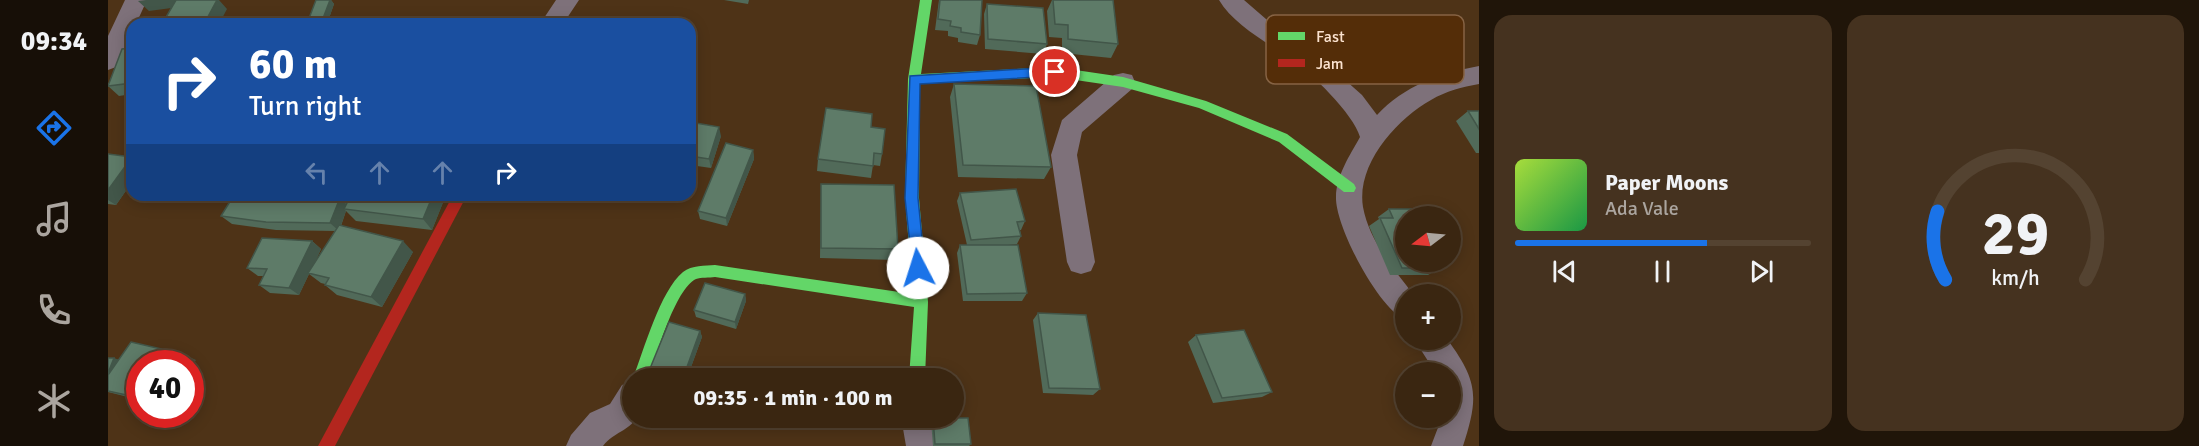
<!DOCTYPE html>
<html lang="en">
<head>
<meta charset="utf-8">
<style>
  body { margin:0; font-family:Signika,sans-serif; background:#45321f; color:#f1f3f6; height:100vh; display:flex; flex-direction:column; font-size:22px; white-space:nowrap }
  * { box-sizing:border-box; margin:0 }
  p { font-size:20px; color:#aba59f }
  .icon { flex:none; width:33px; height:33px; fill:none; stroke:currentColor; stroke-width:2; stroke-linecap:round; stroke-linejoin:round }
  .map { position:relative; flex:1; overflow:hidden }
  .panel { display:flex; flex-direction:column; gap:15px; padding:15px; background:#201509; width:720px }
  .panel>* { flex:none }
  .hud { position:absolute; left:18px; top:18px; width:570px; height:183px; border-radius:18px; box-shadow:0 3px 15px #0003,0 0 0 2px #544331; background:#1a4fa0; color:#fff; overflow:hidden }
  .needle { width:39px; rotate:254deg }
  .controls { position:absolute; left:1287px; top:206px; display:grid; gap:12px }
  .controls a { display:grid; place-items:center; width:66px; height:66px; border-radius:50%; background:#3a2611; box-shadow:0 3px 15px #0003,0 0 0 2px #544331; font-size:30px }
  .speed { position:absolute; left:18px; top:350px; display:flex; gap:12px; font-size:30px; font-weight:700; text-align:center }
  .speed>* { display:grid; place-content:center; width:78px; height:78px; border-radius:50%; background:#3a2611; box-shadow:0 3px 15px #0003,0 0 0 2px #544331; line-height:1 }
  .speed .limit { border:9px solid #d22; background:#fff; color:#111 }
  .pin { position:absolute; display:grid; place-items:center; width:51px; height:51px; color:#fff; margin:-26px; border:3px solid #fff; border-radius:50%; box-shadow:0 2px 6px #0007 }
  .me { position:absolute; width:66px; margin:-33px; rotate:355deg; stroke-linejoin:round; filter:drop-shadow(0 0 4px #0008) }
  .turn { display:flex; align-items:center; gap:21px; height:126px; padding:0 24px; font-size:27px }
  .turn .icon { width:78px; height:78px; stroke-width:2.5 }
  .turn b { display:block; font-size:42px; line-height:51px }
  .lanes { display:flex; align-items:center; height:57px; padding:0 24px; background:#0003; justify-content:center; gap:30px; direction:ltr }
  .lanes .off { opacity:.35 }
  .panel .tile { flex:1; display:flex; flex-direction:column; justify-content:center; gap:9px; min-width:0; padding:0 21px; border-radius:18px; background:#45321f }
  .panel .dial { align-items:center; gap:0 }
  .dial svg { height:156px; overflow:visible; fill:none; stroke:#544331; stroke-width:7; stroke-linecap:round; text-anchor:middle }
  .dial text { fill:#f1f3f6; stroke:none }
  .song { display:flex; align-items:center; gap:18px }
  .cover { width:72px; height:72px; border-radius:9px; background:linear-gradient(135deg,hsl(80 70% 55%),hsl(140 70% 35%)) }
  .played { height:6px; border-radius:3px; background:linear-gradient(90deg,#1a73e8 65%,#544331 65%) }
  .keys { display:flex; justify-content:space-around; direction:ltr }
  .panel .tiles { flex:1; display:grid; gap:15px; grid-template-columns:repeat(2,1fr) }
  .trip { position:absolute; left:514px; top:368px; width:342px; height:60px; border-radius:30px; background:#3a2611; box-shadow:0 3px 15px #0003,0 0 0 2px #544331; font-weight:800; line-height:60px; text-align:center }
  main { display:flex; flex:1; min-height:0 }
  .dock { display:flex; flex-direction:column; width:108px; justify-content:space-around; align-items:center; background:#170f07; color:#aba59f }
  .dock .icon { width:42px; height:42px }
  .dock .selected { color:#1a73e8 }
  .dock b { font-size:27px; color:#f1f3f6 }
  .map>svg:first-child { display:block }
  .lines { fill:none; stroke-linecap:round; stroke-linejoin:round }
  .street { fill:#7e717a; fill-rule:evenodd }
  .fast { fill:#63d668; fill-rule:evenodd }
  .jam { fill:#b3261e; fill-rule:evenodd }
  .wall { fill:#516a59 }
  .shaded-wall { fill:#425649 }
  .building { fill:#5e7b68; stroke:#425649; stroke-width:1.5 }
  .route { fill:#1a73e8; stroke:#114b97; stroke-width:1.5 }
  .key { fill:#542d08; stroke:#866344; stroke-width:1.5 }
  .key-label { font-size:16px; fill:#fbe2cf }
</style>
</head>
<body>
<main>
<nav class="dock">
<b>09:34</b>
<svg class="icon selected" aria-label="directions" viewBox="0 0 24 24"><path d="M12 3l9 9-9 9-9-9zM9 14v-3h6M13 9l2 2-2 2"/></svg>
<svg class="icon" aria-label="music" viewBox="0 0 24 24"><path d="M9 18V5l10-2v13"/><circle cx="6" cy="18" r="3"/><circle cx="16" cy="16" r="3"/></svg>
<svg class="icon" aria-label="phone" viewBox="0 0 24 24"><path d="M5 4h4l2 5-3 2q2 4 5 5l2-3 5 2v4C11 20 4 13 5 4z"/></svg>
<svg class="icon" aria-label="climate" viewBox="0 0 24 24"><path d="M12 3v18M4 7l16 10M4 17L20 7"/></svg>
</nav>
<div class="map">
<svg width="1371" height="446" viewBox="0 0 1371 446">
  <rect width="100%" height="100%" fill="#4e3317"/>
  <g class="lines">
    <path class="street" d="M17,0H39L28,24H24V34L8,67L0,70V36Z
      M448,0H471L455,24H432Z
      M1111,0H1136L1166,26L1201,48L1254,95L1269,115C1296,86 1332,73 1371,66V84C1354,87 1338,91 1323,100C1289,119 1248,164 1255,207C1261,240 1285,268 1305,294H1298V320C1271,310 1227,226 1228,197C1228,176 1242,155 1252,137C1245,113 1203,73 1182,58C1159,43 1125,24 1111,0Z
      M1015,73L1024,75L1027,82L1024,89L974,132L969,155L987,262L983,271L973,274L963,271L959,262L943,155L954,120L1006,75Z
      M1306,339H1339C1370,381 1371,397 1355,446H1323L1334,417H1342V372H1327Z
      M525,381V417H529C520,432 507,431 495,446H458L463,435L482,413L502,404L514,385Z
      M793,417H825L826,432L834,446H798Z"/>
    <path class="fast" d="M812,0H824L813,74L947,67L1015,77L1098,101L1179,134L1246,184L1248,188L1246,192H1236L1171,142L1091,108L1015,87L947,77L812,83L811,198L820,302L817,378H801L806,307L607,277C601,278 593,277 588,279C567,289 548,356 541,378H525C536,350 552,291 575,272C584,265 597,266 607,265L805,294L797,198L800,79Z"/>
    <path class="jam" d="M345,195H359L227,446H210Z"/>
  </g>
  <path class="wall" d="M208,0H223L226,4L219,24H202L200,21Z
    M616,0H641L640,4Z
    M831,0H874L872,35L869,45L850,42V38L840,36V31L827,30Z
    M944,0H1005L1010,44L1003,58L954,53V38L941,37L939,11Z
    M879,4L939,44L935,54L877,49L876,14Z
    M24,48V94L11,96L0,86V84Z
    M846,84L943,167L936,179L850,177L842,97Z
    M1360,111H1371V153H1368L1348,121Z
    M582,122L613,136L603,168L582,165Z
    M763,127L774,154L772,166L765,165L763,178L709,171L710,159Z
    M645,150L646,159L619,226L592,219L590,211Z
    M0,154L24,157V182L8,205L0,204Z
    M713,184L790,249L787,260L712,258Z
    M852,193L917,221L913,230H912L913,236L909,244L900,245L919,293L914,301H855L849,253L852,245H859L849,201Z
    M126,195H188L187,197H197L195,195H338L324,230L248,221L238,211L233,226L305,252L274,307L229,295L217,285V284L213,283L201,274L191,295L162,293L151,285L156,276H150L139,268L204,241L213,249L207,262L227,231L168,230L124,224L113,216Z
    M1281,209L1332,268L1320,275H1282L1261,226L1271,219L1270,217Z
    M637,294L638,301L628,329L588,317L586,310Z
    M930,313L992,389L985,395L935,393L925,320Z
    M592,331L594,337L579,378L544,377L541,371Z
    M1088,335L1164,392L1154,397L1105,403L1080,342Z
    M0,358L11,360H88L32,363V400L0,392Z
    M825,418L863,444L861,446H825L823,421Z"/>
  <path class="shaded-wall" d="M38,0H102L101,3L41,11L30,1Z
    M109,0H111L119,9L111,24H96Z
    M222,0H223L226,4L219,24H217L214,21Z
    M611,127L613,136L603,168L601,159Z
    M645,150L646,159L619,226L618,218Z
    M24,157V182L8,205L0,200V190Z
    M174,195H188L182,205L173,196Z
    M325,195H338L324,230L315,219Z
    M232,198L240,206L236,209L238,211L231,231L222,223Z
    M204,241L213,249L191,295L181,288Z
    M295,241L305,252L274,307L263,297Z
    M637,294L638,301L628,329L627,322Z
    M592,331L594,337L579,378H575Z
    M75,354L88,360L82,368V363H69Z
    M6,358L14,361L0,379V373Z"/>
  <path class="building" d="M68,0H109L96,24H54Z
    M208,0H222L214,21H200Z
    M832,0H874L872,35L853,32V28L842,26L843,21L830,19Z
    M945,0H1005L1010,44L960,39V25L947,24Z
    M879,4L935,8L939,44L880,39Z
    M24,48V83L0,86L14,49Z
    M846,84L928,86L943,167L855,165Z
    M718,108L764,114L763,127L777,129L774,154L766,153L765,166L710,159Z
    M1360,111H1371V129Z
    M582,122L611,127L601,159L582,156Z
    M618,143L645,150L618,218L590,211Z
    M0,154L24,157L0,190Z
    M713,184L786,185L790,249L713,248Z
    M908,189L917,221L909,222L913,236L863,240L852,193Z
    M126,195H174L173,196L232,198L222,223L158,222L113,216Z
    M218,195H243L242,197Z
    M243,195H325L315,219L236,209Z
    M1281,209H1304L1308,216H1298V261H1329L1332,268H1294L1272,218H1285Z
    M231,225L295,241L263,297L217,285L221,278L200,273Z
    M154,238L204,241L181,288L151,285L159,269L139,268Z
    M852,245H910L919,293L859,294Z
    M597,283L637,294L627,322L586,310Z
    M930,313L978,315L992,389L941,388Z
    M561,322L592,331L575,378H564L541,371Z
    M1136,330L1164,392L1114,398L1088,335Z
    M23,342L75,354L69,363H32V398L0,391V375Z
    M0,358H6L0,373Z
    M825,418H860L863,444H827Z"/>
  <path class="route" d="M947,67L953,72L947,76L812,84L810,198L817,268L815,273L810,275L805,273L797,198L802,76Z"/>
  <rect x="1158" y="15" width="198" height="69" rx="9" class="key"/>
  <rect x="1170" y="32" width="27" height="8" fill="#63d668"/>
  <rect x="1170" y="59" width="27" height="8" fill="#b3261e"/>
  <g class="key-label">
    <text x="1208" y="42">Fast</text>
    <text x="1208" y="69">Jam</text>
  </g>
</svg>
<div class="controls">
<a><svg class="needle" viewBox="-14 -14 28 28"><path d="M0-13l5 13h-10z" fill="#e53935"/><path d="M0 13l5-13h-10z" fill="#aba59f"/></svg></a>
<a>+</a>
<a>−</a>
</div>
<div class="speed"><div class="limit">40</div></div>
<div class="pin" style="left:947px;top:72px;background:#d93025"><svg class="icon" aria-label="arrive" viewBox="0 0 24 24"><path d="M6 21V4h12l-3 4 3 4H6"/></svg></div>
<svg class="me" style="left:810px;top:268px" viewBox="-20 -20 40 40"><circle r="19" fill="#fff"/><path d="M0-13L10 11 0 6-10 11z" fill="#1a73e8"/></svg>
<div class="trip">09:35 · 1 min · 100 m</div>
<div class="hud">
<div class="turn"><svg class="icon" aria-label="right" viewBox="0 0 24 24"><path d="M7 20v-9h11M14 6l5 5-5 5"/></svg><div><b>60 m</b>Turn right</div></div>
<div class="lanes"><svg class="icon off" aria-label="left" viewBox="0 0 24 24"><path d="M17 20v-9H6M10 6l-5 5 5 5"/></svg><svg class="icon off" aria-label="ahead" viewBox="0 0 24 24"><path d="M12 20V5M6 11l6-6 6 6"/></svg><svg class="icon off" aria-label="ahead" viewBox="0 0 24 24"><path d="M12 20V5M6 11l6-6 6 6"/></svg><svg class="icon" aria-label="right" viewBox="0 0 24 24"><path d="M7 20v-9h11M14 6l5 5-5 5"/></svg></div>
</div>
</div>
<section class="panel">
<div class="tiles">
<div class="tile">
<div class="song"><i class="cover"></i><div><b>Paper Moons</b><p>Ada Vale</p></div></div>
<div class="played"></div>
<div class="keys"><svg class="icon" aria-label="previous" viewBox="0 0 24 24"><path d="M18 5L8 12l10 7zM5 5v14"/></svg><svg class="icon" aria-label="pause" viewBox="0 0 24 24"><path d="M8 5v14M16 5v14"/></svg><svg class="icon" aria-label="next" viewBox="0 0 24 24"><path d="M6 5l10 7-10 7zM19 5v14"/></svg></div>
</div>
<div class="tile dial"><svg viewBox="0 0 100 80">
<path d="M14 69A42 42 0 1 1 86 69"/>
<path d="M14 69A42 42 0 0 1 10 34" stroke="#1a73e8"/>
<text x="50" y="56" font-size="32" font-weight="700">29</text>
<text x="50" y="72" font-size="11">km/h</text>
</svg></div>
</div>
</section>
</main>
</body>
</html>
